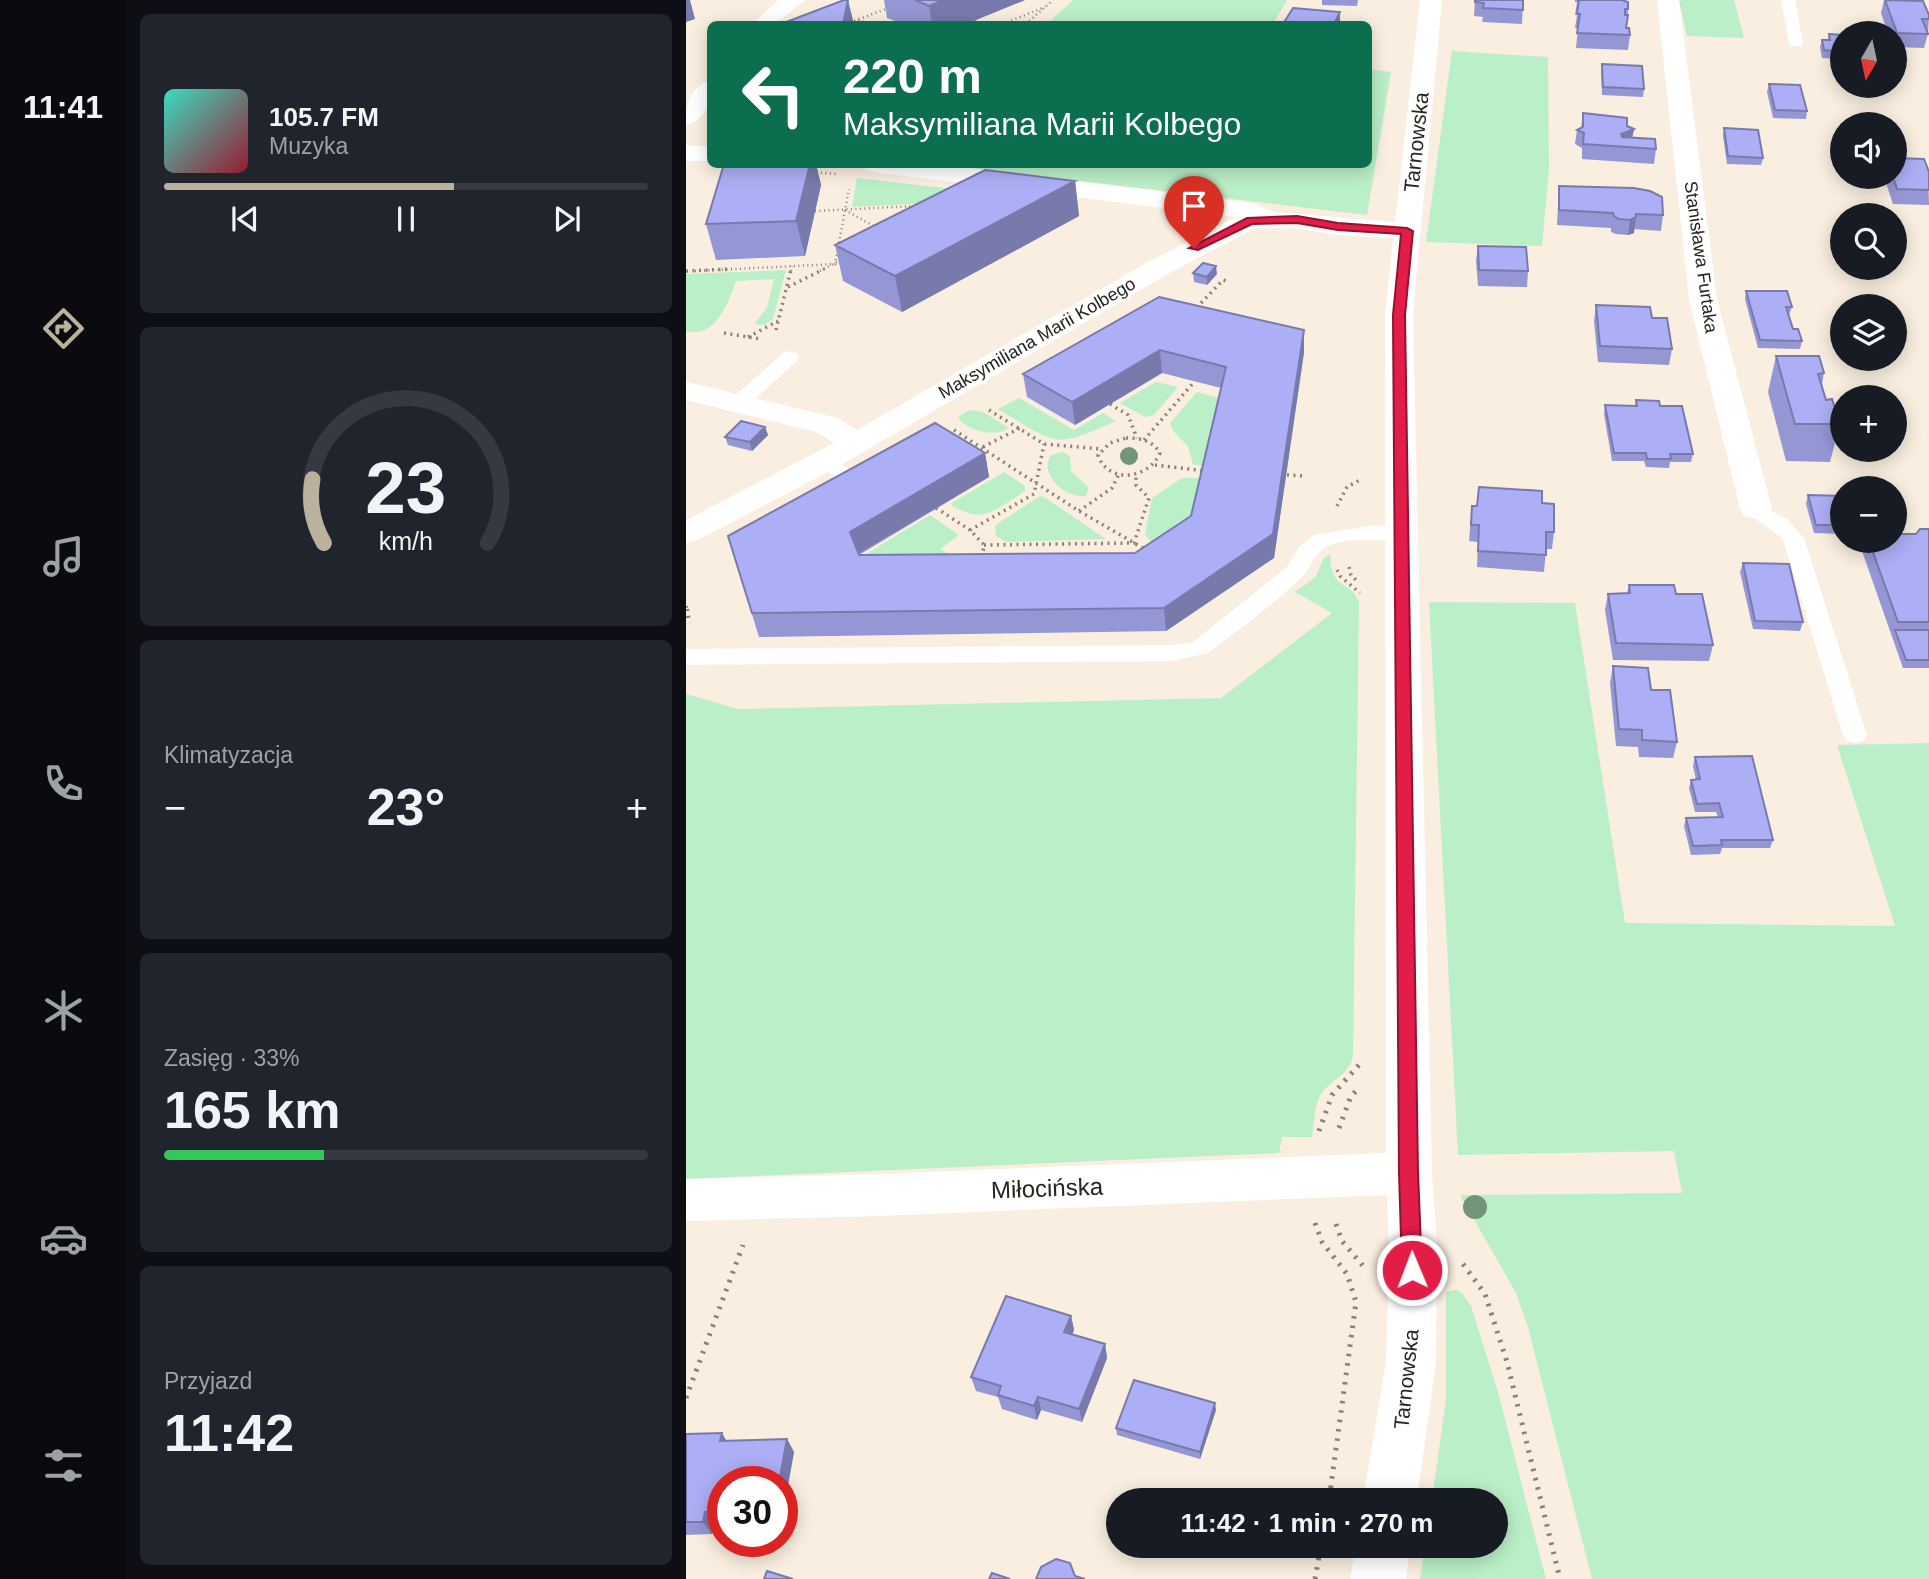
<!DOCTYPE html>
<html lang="pl">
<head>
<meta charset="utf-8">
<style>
  body { margin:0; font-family:Arial,sans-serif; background:#20242c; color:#f1f3f6; height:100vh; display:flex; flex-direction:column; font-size:26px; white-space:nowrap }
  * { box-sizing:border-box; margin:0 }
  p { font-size:23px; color:#9ea1a6 }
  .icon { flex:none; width:38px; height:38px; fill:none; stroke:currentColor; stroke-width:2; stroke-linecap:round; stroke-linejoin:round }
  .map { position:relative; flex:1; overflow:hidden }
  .details { display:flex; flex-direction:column; gap:14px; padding:14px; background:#0d0f14; width:560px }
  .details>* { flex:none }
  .hud { position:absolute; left:21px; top:21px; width:665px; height:147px; border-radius:10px; box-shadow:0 4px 18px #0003; background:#0b6e4f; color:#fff; overflow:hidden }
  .needle { width:46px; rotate:189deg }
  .controls { position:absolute; left:1144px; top:21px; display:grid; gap:14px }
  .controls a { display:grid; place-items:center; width:77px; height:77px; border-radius:50%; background:#171b24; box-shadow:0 4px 18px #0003; font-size:35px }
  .speed { position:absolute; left:21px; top:1466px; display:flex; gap:14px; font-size:35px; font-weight:700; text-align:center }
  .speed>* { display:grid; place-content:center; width:91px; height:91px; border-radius:50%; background:#171b24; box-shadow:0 4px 18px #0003; line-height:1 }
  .speed .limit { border:10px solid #d22; background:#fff; color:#111 }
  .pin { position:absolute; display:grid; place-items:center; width:60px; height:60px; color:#fff; margin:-72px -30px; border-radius:50% 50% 50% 0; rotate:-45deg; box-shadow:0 0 7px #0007 }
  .pin .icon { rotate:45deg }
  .me { position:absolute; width:77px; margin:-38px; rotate:359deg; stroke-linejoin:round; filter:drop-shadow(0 0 5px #0008) }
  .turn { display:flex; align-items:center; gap:24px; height:147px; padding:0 21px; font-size:32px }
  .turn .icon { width:91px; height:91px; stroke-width:2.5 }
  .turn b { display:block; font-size:49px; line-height:60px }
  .big { font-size:52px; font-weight:800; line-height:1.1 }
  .details .widget { flex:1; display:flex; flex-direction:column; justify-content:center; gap:10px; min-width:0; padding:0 24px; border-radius:10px; background:#20242c }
  .details .dial { align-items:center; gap:0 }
  .dial svg { height:182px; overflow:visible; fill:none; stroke:#363941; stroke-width:7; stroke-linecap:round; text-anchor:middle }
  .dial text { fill:#f1f3f6; stroke:none }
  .song { display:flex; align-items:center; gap:21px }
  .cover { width:84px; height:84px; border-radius:10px; background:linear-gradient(135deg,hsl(170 70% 55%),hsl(350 70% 35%)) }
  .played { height:7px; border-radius:4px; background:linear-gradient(90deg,#bbb19d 60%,#363941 60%) }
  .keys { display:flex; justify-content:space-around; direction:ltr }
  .heat { display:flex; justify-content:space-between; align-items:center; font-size:38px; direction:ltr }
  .charge { height:10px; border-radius:5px; background:linear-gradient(90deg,#34c759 33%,#363941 0) }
  .trip { position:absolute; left:420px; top:1488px; width:402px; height:70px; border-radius:35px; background:#171b24; box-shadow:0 4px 18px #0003; font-weight:800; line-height:70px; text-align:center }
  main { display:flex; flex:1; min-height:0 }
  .dock { display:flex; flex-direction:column; width:126px; justify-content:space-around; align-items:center; background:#090b0e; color:#9ea1a6 }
  .dock .icon { width:49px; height:49px }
  .dock .selected { color:#bbb19d }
  .dock b { font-size:32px; color:#f1f3f6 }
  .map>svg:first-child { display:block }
  .green { fill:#bbefc7 }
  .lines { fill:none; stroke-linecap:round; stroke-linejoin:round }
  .path-far3 { stroke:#898278; stroke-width:2.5; stroke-dasharray:1 3.5; stroke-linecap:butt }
  .path-far2 { stroke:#898278; stroke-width:3.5; stroke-dasharray:2 4.5; stroke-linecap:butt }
  .path-far1 { stroke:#898278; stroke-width:4.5; stroke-dasharray:2 5; stroke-linecap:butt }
  .path { stroke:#898278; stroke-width:5; stroke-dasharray:2.5 7; stroke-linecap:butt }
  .lane { fill:#fff; fill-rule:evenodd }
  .street { fill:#fff; fill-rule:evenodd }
  .tree { fill:#739478 }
  .wall { fill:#9596d4 }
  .shaded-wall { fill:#797aac }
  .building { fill:#adaff6; stroke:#797aac; stroke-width:2 }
  .route { fill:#e11d48; stroke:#92132f; stroke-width:2 }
  .labels { text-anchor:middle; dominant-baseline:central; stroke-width:7; stroke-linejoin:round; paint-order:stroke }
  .far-street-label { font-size:18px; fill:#28241e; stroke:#fff }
  .street-label { font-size:21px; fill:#28241e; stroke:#fff }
  .near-street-label { font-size:24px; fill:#28241e; stroke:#fff }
</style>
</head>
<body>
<main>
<nav class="dock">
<b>11:41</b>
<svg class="icon selected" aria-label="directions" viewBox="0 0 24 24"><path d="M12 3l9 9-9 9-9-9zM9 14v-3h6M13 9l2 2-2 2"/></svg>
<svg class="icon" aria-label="music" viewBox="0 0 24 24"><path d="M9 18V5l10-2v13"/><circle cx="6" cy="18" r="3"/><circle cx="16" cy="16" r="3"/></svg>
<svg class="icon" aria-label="phone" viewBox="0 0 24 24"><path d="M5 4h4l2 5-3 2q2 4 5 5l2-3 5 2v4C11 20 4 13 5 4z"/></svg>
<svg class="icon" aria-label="climate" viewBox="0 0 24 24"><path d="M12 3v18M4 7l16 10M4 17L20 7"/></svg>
<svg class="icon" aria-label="car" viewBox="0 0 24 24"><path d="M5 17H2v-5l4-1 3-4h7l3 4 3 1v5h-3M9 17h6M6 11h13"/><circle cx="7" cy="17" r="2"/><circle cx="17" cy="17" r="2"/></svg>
<svg class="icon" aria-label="filters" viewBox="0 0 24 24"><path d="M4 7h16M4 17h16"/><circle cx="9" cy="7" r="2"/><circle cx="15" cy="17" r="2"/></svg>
</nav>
<section class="details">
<div class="widget">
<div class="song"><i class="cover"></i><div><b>105.7 FM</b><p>Muzyka</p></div></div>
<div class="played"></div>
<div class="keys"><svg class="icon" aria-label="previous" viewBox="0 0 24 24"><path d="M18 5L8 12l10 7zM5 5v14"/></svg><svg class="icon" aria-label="pause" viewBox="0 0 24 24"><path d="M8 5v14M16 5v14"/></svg><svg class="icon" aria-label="next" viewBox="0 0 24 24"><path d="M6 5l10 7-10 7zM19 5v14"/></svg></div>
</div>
<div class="widget dial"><svg viewBox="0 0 100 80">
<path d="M14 69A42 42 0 1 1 86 69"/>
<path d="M14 69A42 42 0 0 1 9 41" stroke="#bbb19d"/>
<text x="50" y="56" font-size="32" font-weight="700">23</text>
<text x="50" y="72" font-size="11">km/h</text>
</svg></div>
<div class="widget"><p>Klimatyzacja</p>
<div class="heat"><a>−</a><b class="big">23°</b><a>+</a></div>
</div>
<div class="widget"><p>Zasięg · 33%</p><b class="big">165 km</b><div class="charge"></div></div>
<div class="widget"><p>Przyjazd</p><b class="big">11:42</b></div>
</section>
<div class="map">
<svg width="1243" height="1579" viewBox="0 0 1243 1579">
  <rect width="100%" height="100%" fill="#f9eedf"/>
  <path class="green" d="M387,0H601L587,24H361Z
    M993,0H1048L1058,38L1001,36Z
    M766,51L862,57L863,169L856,246L740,242Z
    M683,69L705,72L681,215L286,168L289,164H682Z
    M171,178L284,191L262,202L166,207Z
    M100,270L87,319L78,325L68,324L81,308L88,279L50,281C42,304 29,339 0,331V274Z
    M470,382L492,387L468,415L459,417L434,403Z
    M511,392L532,398L519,467L507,464L502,446L487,431L484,423Z
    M333,398L388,430L417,413L430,421C366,450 371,444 312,409Z
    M284,410L297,412L323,428C309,438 280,431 272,417Z
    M377,452L384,456L385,471L403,488L400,496C380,499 352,475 365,455Z
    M318,472L339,486V491C308,510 298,526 264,504Z
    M496,478H516L502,532L473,549L459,535L466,498Z
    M354,496L358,497L420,539L320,542L310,536L309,526L314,522Z
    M244,515L273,535L254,549L287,568L175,557Z
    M644,554C645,593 665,579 673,602L667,1054C666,1075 641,1080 633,1098C628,1109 628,1125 626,1137H596L593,1153L0,1179V694L52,709L535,698L646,613L609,592L630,577L637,559Z
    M743,602L889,603L939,923L1209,926L1151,745L1243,743V1579H906L842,1327L830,1293L774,1195L996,1193L988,1151L772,1155Z
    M770,1290L776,1293L785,1306L812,1392L860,1579H734L739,1545H810V1500H746L760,1399V1292Z"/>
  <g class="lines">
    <path class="path-far3" d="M172,20L184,24
      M289,21L297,24
      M160,24L205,7
      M317,24L359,7
      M340,24L367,0
      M126,172L152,174
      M159,210L191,228
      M129,211L228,206
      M9,271L149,264L163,189
      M105,271L106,266
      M134,271L157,259"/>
    <path class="path-far2" d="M0,271L46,269
      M102,287L138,269
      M515,303L537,280L543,282
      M90,330L105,269
      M38,333L75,339
      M62,337L92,321
      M424,404L442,415L451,438
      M303,410L358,444L415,449
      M268,430L393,511L462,551
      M440,438C454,438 466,440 474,453C463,479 422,485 412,455L424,443Z
      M458,440L508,382
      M297,447L334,428
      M469,465L521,471
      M601,475L620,476
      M651,506L661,487L674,480
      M250,508L284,530
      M393,511L426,488L433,474
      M298,545L448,543L463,498L450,485V474
      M296,557L298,545L284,530L348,494L358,444
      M663,567L665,575L673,583
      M651,570L654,576L674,593
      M0,606L1,611"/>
    <path class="path-far1" d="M1,609L3,623"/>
    <path class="path" d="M653,1128L665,1096L674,1087
      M633,1131L646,1095L673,1065
      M629,1223L636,1242L661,1274L670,1302L643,1500
      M650,1224L656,1241L677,1266
      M777,1264L799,1294L821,1362L874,1579
      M0,1398L57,1245
      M629,1579L635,1545"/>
    <path class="lane" d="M1095,0H1109L1117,43L1115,46H1105L1103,43Z
      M104,351L111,353L113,357L111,361L61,406H47L44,402L47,398L97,353Z
      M139,455L185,482L188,486L185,490H171L132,465L129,461L132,457Z
      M1070,503L1101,519L1118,538L1181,735L1177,741L1169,743L1161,741L1157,735L1097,540C1086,528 1069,522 1060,509L1063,504Z
      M690,525L722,528L726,533L722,538C697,544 667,535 642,546C628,552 625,569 615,578C586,606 553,629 522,653L486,661L0,665V649L486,645L507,642L601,567L613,547L628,535Z"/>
    <path class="street" d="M92,0H119L89,24H66Z
      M734,0H756L727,315L746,1173L751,1247L750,1362L731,1500H677L700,1362L703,1247L701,1195L194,1216L0,1221V1179L194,1174L700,1153L699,315L707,238L652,235L611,228H569L482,274L150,468L12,540L0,543V520L148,443L130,432L0,400V382L152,418L171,430L462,262L550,217L187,172L178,169L175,164H253L566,203L588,212L709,222Z
      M971,0H993L1031,299L1086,509L1082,516L1070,519L1058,516L1054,509L1003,299Z
      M24,81C26,99 21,120 0,125C0,106 3,86 24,81Z
      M0,145L24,147V161H0Z
      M670,1545H724L720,1579H664Z"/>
  </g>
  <g class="tree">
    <circle cx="443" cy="456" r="9"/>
    <circle cx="789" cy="1207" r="12"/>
  </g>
  <path class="wall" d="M198,0H339L280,24H217L201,18Z
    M636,0H672L671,6L636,5Z
    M789,0H837L836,24L796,22L797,17L788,16Z
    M889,0H941L942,9L941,28L944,35L942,50L890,48L892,28H889L891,15H889L891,2H889Z
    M1198,0L1243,15L1242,34L1238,48L1209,47V33H1202L1195,13Z
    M1143,34L1157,35V59L1136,58L1134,47L1136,40H1142Z
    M916,64L958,89L957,97L916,95L915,72Z
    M1083,84L1121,111L1120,119L1087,118L1081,92Z
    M897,113L941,126L948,129L946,138L970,149L968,164L896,159V148L889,144L891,130L895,128Z
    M1038,128L1077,158L1075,165L1041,164L1037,136Z
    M38,164H130L135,185L119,256L30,260L20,224Z
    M1242,172L1243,205L1207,204L1198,177H1209Z
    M389,181L393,216L216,312L157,281L149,245Z
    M873,186L977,215L975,231L948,229V233L942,235L930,234L925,232V228L871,225Z
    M792,246L842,271L841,287L792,286L790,261Z
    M507,273L531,274L521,285L508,282Z
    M1060,291L1106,307L1103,315L1107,329L1116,341L1114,349L1072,348L1059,299Z
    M473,297L618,330V352L588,558L480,631L73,637L42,536L299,453L303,477L173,555L449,553L505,516L535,388L476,373L389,425L341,397L337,374Z
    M910,305L966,318L986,349L983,365L912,362L908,321Z
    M1090,356L1138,373L1136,384L1140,400L1154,424L1144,462L1100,461L1082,392Z
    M950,400L974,406L1007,454L1005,462H984L983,468L960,467L958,461H926L918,414L919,405L949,406Z
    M79,427L82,435L66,451L42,445L39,437Z
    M793,487L856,503L868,532L866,549H860L858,572L791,567L792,542L783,541L786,506H791Z
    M1122,495L1157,496V534L1128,533L1120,504Z
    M1243,529V668H1217L1176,551L1179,541H1209L1230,534Z
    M1057,563L1117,622L1114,631L1067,629L1054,572Z
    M943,585L990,594L1027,645L1023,661L927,660L919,610L922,594L941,593Z
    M927,666L965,690L991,742L987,758L953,757L952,747L930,746L924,683Z
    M1009,757L1087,840L1084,848H1036L1034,854L1005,855L998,826L1000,818L1032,817L1030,812H1009L1003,788L1005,780H1010L1007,766Z
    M385,1316L388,1330L386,1335L419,1344L421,1358L396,1422L355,1410L351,1420L316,1409L312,1397L290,1391L285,1377Z
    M530,1410L514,1459L431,1435L430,1428Z
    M0,1434L41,1441L101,1439L108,1452L96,1518V1482H37V1524H28L26,1534L0,1535Z"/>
  <path class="shaded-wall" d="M0,0H4L9,19L0,22Z
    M162,0L168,24H157Z
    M257,0H339L280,24H246L243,6Z
    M654,12V24H648Z
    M948,129L945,144L934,146L935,134Z
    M124,164H130L135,185L119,256L110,221Z
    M389,181L393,216L216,312L209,276Z
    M950,217L948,233L942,235L944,220Z
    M530,266L531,274L521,285V277Z
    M618,330V352L588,558L480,631L478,608Z
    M474,350L476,373L389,425L386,402Z
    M79,427L82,435L66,451L64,442Z
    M299,453L303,477L170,555L164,532Z
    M385,1316L388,1330L381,1346L378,1332Z
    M419,1344L421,1358L396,1422L393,1409Z
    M352,1397L355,1410L351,1420L348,1406Z
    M529,1403L530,1410L514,1459V1452Z
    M36,1433L44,1447L34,1441Z
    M101,1439L108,1452L96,1518V1482H93Z
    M19,1512L28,1524L26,1534L17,1522Z"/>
  <path class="building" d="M158,0H162L157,24H95Z
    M229,0H257L243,6Z
    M789,0H837V10L797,8L798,3L789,2Z
    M891,0H938V1L942,2V9H939V15H942L940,28H943L944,35L891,33L894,14H891L893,0Z
    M1199,0L1237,1L1243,15V19H1236L1242,34L1211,33Z
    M607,8L654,12L648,24H597Z
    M1143,34L1157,35V52L1138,50L1136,40H1144Z
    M916,64L956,66L958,89L917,87Z
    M1083,84L1114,85L1121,111L1089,110Z
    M897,113L941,118V126L948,129L935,134L936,137L969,139L970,149L897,144L898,133L891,130L897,127Z
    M1038,128L1072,130L1077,158L1042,156Z
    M1209,158L1238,159L1243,172V190L1211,189L1207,177H1209Z
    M38,164H124L110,221L20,224Z
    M299,170L389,181L209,276L149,245Z
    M873,186L948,188L964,191L976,197L977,215L950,214V217L944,220L933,219L928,216L927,213L873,210Z
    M792,246L840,247L842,271L793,270Z
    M517,263L530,266L521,277L507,273Z
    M1060,291H1101L1106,307H1100L1107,329H1112L1116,341L1074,340Z
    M473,297L618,330L587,534L478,608L66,613L42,536L249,423L299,453L164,532L173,555L449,553L505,516L540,367L474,350L386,402L337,374Z
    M910,305L964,307L966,318H981L986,349L914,346Z
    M1090,356H1133L1138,373L1132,374L1140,400L1146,399L1154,424H1109Z
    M950,400L973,401L974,406H996L1007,454H984L985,459H961L960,453H928L919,405L951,406Z
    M55,421L79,427L64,442L39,437Z
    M793,487L856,491V503L868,504V532H860V555L792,551L793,525H785L786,506H791Z
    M1122,495L1157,496V525H1130Z
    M1234,529H1243V622H1212L1183,541H1209V534H1230Z
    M1057,563L1103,564L1117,622L1069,621Z
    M943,585H988L990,594H1016L1027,645L930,643L922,594L944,593Z
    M1209,630H1243V660H1220Z
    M927,666L962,668L965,690H984L991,742L956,740V730L933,729Z
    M1066,756L1087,840H1035L1036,845L1007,846L1000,818L1037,817L1033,803L1011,804L1005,780L1014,779L1009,757Z
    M320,1296L385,1316L378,1332L419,1344L393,1409L352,1397L348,1406L312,1395L315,1386L285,1377Z
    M448,1380L529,1403L514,1452L430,1428Z
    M36,1433L34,1441L101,1439L93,1482H37V1511L19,1512L17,1522H0V1434Z
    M370,1559L384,1563L389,1576L399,1579H350L355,1567Z
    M81,1571L107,1579H78Z
    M306,1573L324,1579H303Z"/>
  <path class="route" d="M611,216L652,223L721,228L727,231L719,315L732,1173L736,1270L734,1276L726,1279L719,1276L716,1270L713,1173L707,315L715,234L652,230L611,223L566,224L512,250L503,248L561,218Z"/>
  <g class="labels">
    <g class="far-street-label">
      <text transform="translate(1015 257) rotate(82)">Stanisława Furtaka</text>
      <text transform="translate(351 338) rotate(-30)">Maksymiliana Marii Kolbego</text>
    </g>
    <g class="street-label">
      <text transform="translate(730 142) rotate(-84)">Tarnowska</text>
      <text transform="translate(720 1379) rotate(-84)">Tarnowska</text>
    </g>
    <g class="near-street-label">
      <text transform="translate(361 1188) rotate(-2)">Miłocińska</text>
    </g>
  </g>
</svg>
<div class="controls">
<a><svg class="needle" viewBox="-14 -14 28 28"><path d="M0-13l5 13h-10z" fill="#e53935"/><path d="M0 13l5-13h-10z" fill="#9ea1a6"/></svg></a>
<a><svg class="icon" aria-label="sound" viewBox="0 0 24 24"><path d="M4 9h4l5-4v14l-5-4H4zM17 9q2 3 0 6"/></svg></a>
<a><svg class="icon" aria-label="search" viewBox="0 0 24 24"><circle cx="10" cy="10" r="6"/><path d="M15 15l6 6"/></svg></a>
<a><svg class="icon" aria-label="layers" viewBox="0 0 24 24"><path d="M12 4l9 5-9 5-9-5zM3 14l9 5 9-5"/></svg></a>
<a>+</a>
<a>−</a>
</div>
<div class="speed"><div class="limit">30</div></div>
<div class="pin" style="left:508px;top:248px;background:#d93025"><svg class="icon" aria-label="arrive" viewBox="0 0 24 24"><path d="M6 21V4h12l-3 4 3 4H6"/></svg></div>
<svg class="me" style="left:726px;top:1270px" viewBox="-20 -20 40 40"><circle r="17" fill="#e11d48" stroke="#fff" stroke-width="3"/><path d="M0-11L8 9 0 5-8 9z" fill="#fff"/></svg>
<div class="trip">11:42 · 1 min · 270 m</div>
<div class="hud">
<div class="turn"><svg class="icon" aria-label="left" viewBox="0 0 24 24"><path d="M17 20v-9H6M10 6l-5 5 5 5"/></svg><div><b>220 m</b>Maksymiliana Marii Kolbego</div></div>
</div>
</div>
</main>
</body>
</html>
